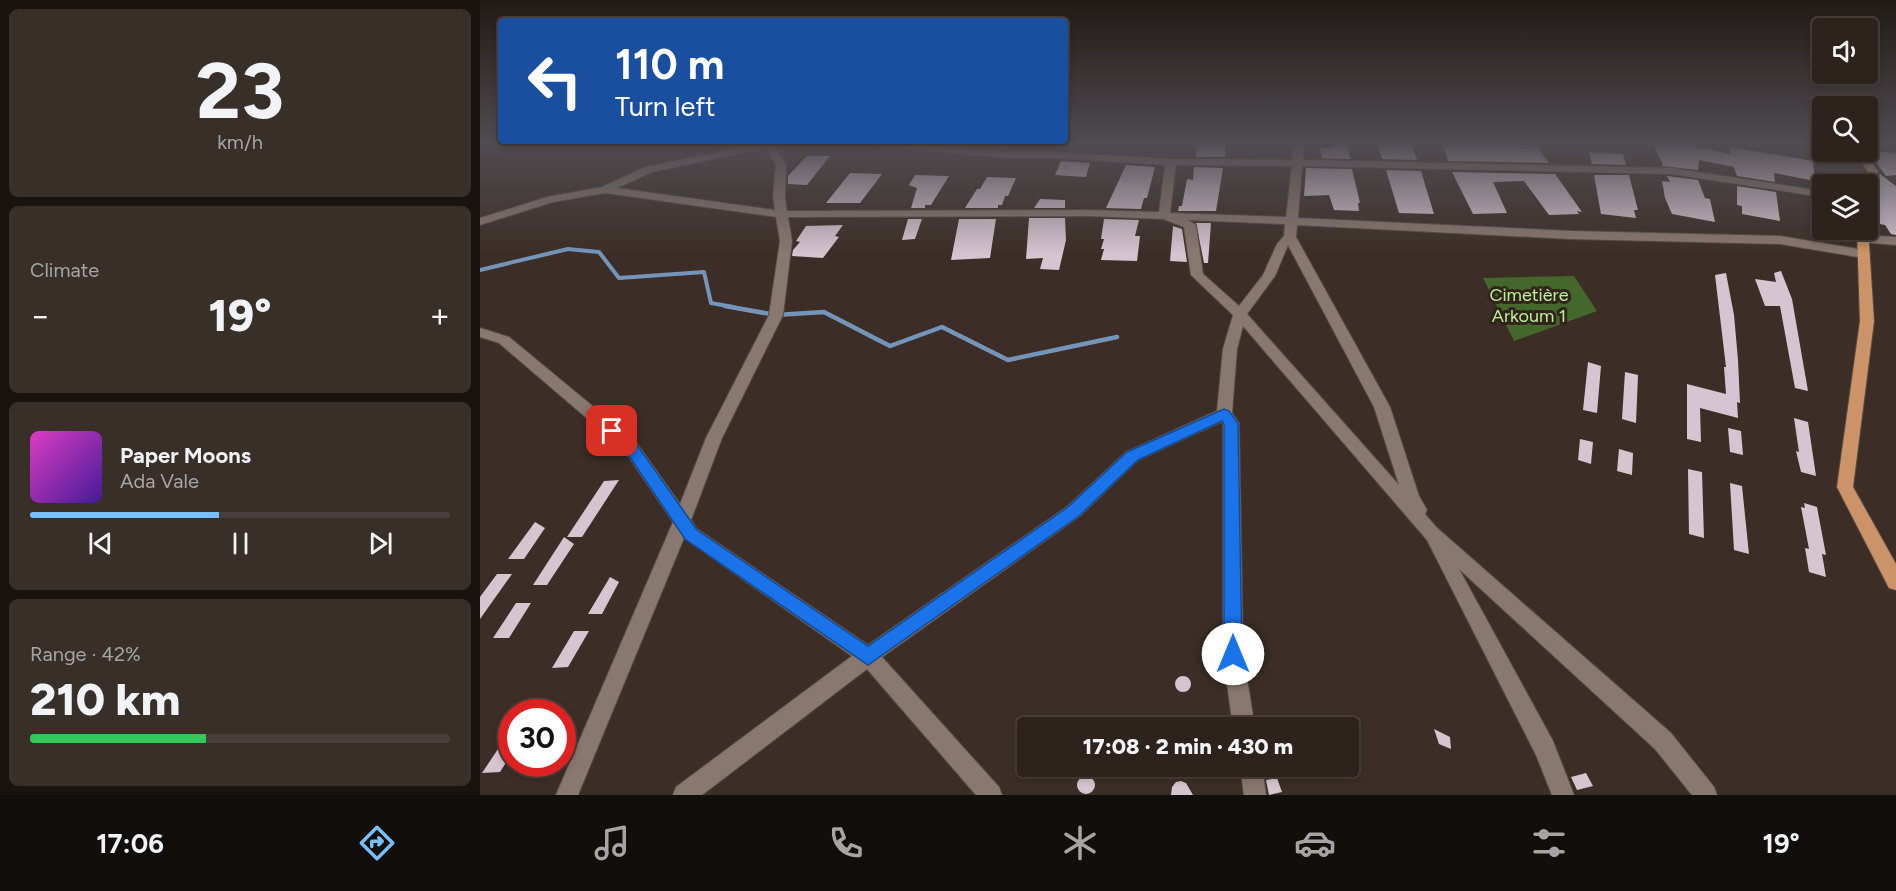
<!DOCTYPE html>
<html lang="en">
<head>
<meta charset="utf-8">
<style>
  body { margin:0; font-family:Figtree,sans-serif; background:#392f29; color:#f1f3f6; height:100vh; display:flex; flex-direction:column; font-size:22px; white-space:nowrap }
  * { box-sizing:border-box; margin:0 }
  p { font-size:20px; color:#a7a4a3 }
  .icon { flex:none; width:33px; height:33px; fill:none; stroke:currentColor; stroke-width:2; stroke-linecap:round; stroke-linejoin:round }
  .map { position:relative; flex:1; overflow:hidden }
  .sheet { display:flex; flex-direction:column; gap:9px; padding:9px; background:#19130f; width:480px }
  .sheet>* { flex:none }
  .top-card { position:absolute; left:18px; top:18px; width:570px; height:126px; border-radius:6px; box-shadow:0 3px 9px #0003,0 0 0 2px #483f3b; background:#1a4fa0; color:#fff; overflow:hidden }
  .fabs { position:absolute; left:1332px; top:18px; display:grid; gap:12px }
  .fabs a { display:grid; place-items:center; width:66px; height:66px; border-radius:6px; background:#2d221c; box-shadow:0 3px 9px #0003,0 0 0 2px #483f3b; font-size:30px }
  .speed { position:absolute; left:18px; top:699px; display:flex; gap:12px; font-size:30px; font-weight:700; text-align:center }
  .speed>* { display:grid; place-content:center; width:78px; height:78px; border-radius:50%; background:#2d221c; box-shadow:0 3px 9px #0003,0 0 0 2px #483f3b; line-height:1 }
  .speed .limit { border:9px solid #d22; background:#fff; color:#111 }
  .pin { position:absolute; display:grid; place-items:center; width:51px; height:51px; color:#fff; margin:-26px; border-radius:12px; box-shadow:0 3px 9px #0006 }
  .me { position:absolute; width:66px; margin:-33px; rotate:0deg; stroke-linejoin:round; filter:drop-shadow(0 0 4px #0008) }
  .turn { display:flex; align-items:center; gap:21px; height:126px; padding:0 18px; font-size:27px }
  .turn .icon { width:78px; height:78px; stroke-width:2.5 }
  .turn b { display:block; font-size:42px; line-height:51px }
  .big { font-size:45px; font-weight:800; line-height:1.1 }
  .sheet .card { flex:1; display:flex; flex-direction:column; justify-content:center; gap:9px; min-width:0; padding:0 21px; border-radius:9px; background:#392f29 }
  .sheet .dial { align-items:center; gap:0 }
  .dial b { font-size:78px; line-height:1 }
  .song { display:flex; align-items:center; gap:18px }
  .cover { width:72px; height:72px; border-radius:9px; background:linear-gradient(135deg,hsl(310 70% 55%),hsl(260 70% 35%)) }
  .played { height:6px; border-radius:3px; background:linear-gradient(90deg,#78bff7 45%,#483f3b 45%) }
  .keys { display:flex; justify-content:space-around; direction:ltr }
  .heat { display:flex; justify-content:space-between; align-items:center; font-size:33px; direction:ltr }
  .charge { height:9px; border-radius:4px; background:linear-gradient(90deg,#34c759 42%,#483f3b 0) }
  .trip { position:absolute; left:537px; top:717px; width:342px; height:60px; border-radius:6px; background:#2d221c; box-shadow:0 3px 9px #0003,0 0 0 2px #483f3b; font-weight:800; line-height:60px; text-align:center }
  .dock { display:flex; height:96px; justify-content:space-around; align-items:center; background:#120e0b; color:#a7a4a3 }
  .dock .icon { width:42px; height:42px }
  .dock .current { color:#78bff7 }
  .dock b { font-size:27px; color:#f1f3f6 }
  main { display:flex; flex:1; min-height:0 }
  .map>svg:first-child { display:block }
  .green { fill:#44672b }
  .lines { fill:none; stroke-linecap:round; stroke-linejoin:round }
  .stream-far1 { stroke:#7295b9; stroke-width:4 }
  .stream { stroke:#7295b9; stroke-width:4.5 }
  .building { fill:#d6c5d0 }
  .minor-casing { stroke:#574b44; stroke-width:2 }
  .major-casing { stroke:#574b44; stroke-width:2 }
  .minor { fill:#89786f; fill-rule:evenodd }
  .major { fill:#cc9368; fill-rule:evenodd }
  .route { fill:#1a73e8; stroke:#114b97; stroke-width:1.5 }
  .labels { text-anchor:middle; dominant-baseline:central; stroke-width:6; stroke-linejoin:round; paint-order:stroke }
  .park-label { font-size:18px; fill:#b9f196; stroke:#32241c }
</style>
</head>
<body>
<main>
<section class="sheet">
<div class="card dial"><b>23</b><p>km/h</p></div>
<div class="card"><p>Climate</p>
<div class="heat"><a>−</a><b class="big">19°</b><a>+</a></div>
</div>
<div class="card">
<div class="song"><i class="cover"></i><div><b>Paper Moons</b><p>Ada Vale</p></div></div>
<div class="played"></div>
<div class="keys"><svg class="icon" aria-label="previous" viewBox="0 0 24 24"><path d="M18 5L8 12l10 7zM5 5v14"/></svg><svg class="icon" aria-label="pause" viewBox="0 0 24 24"><path d="M8 5v14M16 5v14"/></svg><svg class="icon" aria-label="next" viewBox="0 0 24 24"><path d="M6 5l10 7-10 7zM19 5v14"/></svg></div>
</div>
<div class="card"><p>Range · 42%</p><b class="big">210 km</b><div class="charge"></div></div>
</section>
<div class="map">
<svg width="1416" height="795" viewBox="0 0 1416 795">
  <rect width="100%" height="100%" fill="#3c2e26"/>
  <path class="green" d="M1094,276L1117,311L1034,341L1003,278Z"/>
  <g class="lines">
    <path class="stream-far1" d="M0,270L88,249L119,252L139,278L224,272L231,303L253,307"/>
    <path class="stream" d="M245,306L296,315L344,312L410,346L462,327L528,360L637,337"/>
  </g>
  <path class="building" d="M717,144H745V157H716Z
    M852,144H867L870,159L827,158H842L840,148H852Z
    M897,144H931L937,160L902,159Z
    M963,144L1055,145L1069,163L968,161Z
    M1173,144H1216L1215,147L1250,154V147L1333,161L1335,181L1294,173L1295,182L1257,176L1254,167L1219,160L1218,170L1181,166L1183,165Z
    M1388,151L1416,153V175L1406,176Z
    M1109,152L1143,154L1146,165L1112,164Z
    M327,156H350L327,185L308,184V176Z
    M581,161L610,163L606,177L575,175Z
    M646,165L675,167L667,198H664L661,209L626,208Z
    M714,167L743,168L736,211H698L699,206H702L707,179L713,180Z
    M826,168L872,169L880,203H878L879,211L854,210L849,195L824,196Z
    M906,170L941,171L954,214L919,213Z
    M972,172L1075,174L1102,212L1097,211L1099,214L1069,215L1044,181L1013,182L1027,213L993,214Z
    M370,173L402,174L380,203H346Z
    M1400,174L1416,186V235L1411,234L1405,225L1400,224L1388,188L1392,187Z
    M435,175L469,176L451,205H445V208H431L437,188L429,185Z
    M1114,175H1149L1158,210H1154L1156,218L1121,214Z
    M1187,176L1218,180L1225,198L1230,199L1235,222L1192,214L1185,198L1182,181L1190,182Z
    M507,177L536,178L528,196H525L522,205H518V208H485L497,189H500Z
    M1257,186L1296,192L1300,221L1262,214V206L1257,205Z
    M560,199L585,200V208H554Z
    M549,218H585L586,240L579,270L560,269L563,258L546,259Z
    M428,219H442L435,239L422,240Z
    M479,219H516L510,258L471,260Z
    M624,219L659,220L655,236H660L657,261L621,260L624,249H621L624,239H621Z
    M716,223H731L728,263H724Z
    M363,225L355,236L359,237L343,258L312,256L313,250L320,242L316,241L326,226Z
    M693,226L702,229L707,262L690,261Z
    M1301,271L1312,299L1328,391L1315,388L1300,306H1285L1275,279L1296,282L1294,273Z
    M1246,273L1254,315L1258,360L1260,403L1257,402L1258,418L1220,408L1221,442L1207,439V384L1246,394L1244,367H1246L1235,275Z
    M1108,362L1121,366L1117,413L1103,410Z
    M1145,372L1158,375L1156,423L1142,419Z
    M1314,418L1328,422L1336,476L1321,472L1316,451L1319,452Z
    M1248,428L1261,431L1263,455L1250,452Z
    M1100,439L1113,442L1111,464L1098,460Z
    M1139,449L1153,453L1152,475L1137,471Z
    M1208,469L1222,472L1224,538L1209,534Z
    M139,480L102,537H87L124,481Z
    M1250,483L1262,486L1269,554L1254,550Z
    M1324,503L1337,507L1346,555L1342,554L1346,577L1329,572L1325,548L1329,549L1321,507L1325,508Z
    M55,522L65,528L44,559H28Z
    M84,537L94,544L67,585H53Z
    M17,574H32L0,619V597Z
    M130,577L139,582L122,614H108Z
    M36,603H51L29,638H13Z
    M94,631H109L88,667L72,668Z
    M695 684a8 8 0 1 1 16 0a8 8 0 1 1-16 0Z
    M32,728V753L20,772L2,773Z
    M954,729L970,737L971,749L959,744Z
    M1106,773L1113,786L1097,790L1091,777Z
    M597 785a9 9 0 1 1 18 0a9 9 0 1 1-18 0Z
    M797,778L802,792L789,795L786,780Z
    M701,781L706,783L713,795H691L692,787L696,782Z"/>
  <g class="lines">
    <g class="minor-casing">
      <path id="minor" d="M278,144H298L295,146L306,165L305,197L307,211L608,210L679,212L685,165L575,158H529L401,147L396,144H435L529,152H575L691,159L812,160L814,144H824L823,160L1191,168L1342,191V197L1191,174L822,166L818,218L1091,231L1300,236L1384,250L1390,254L1384,258L1300,244L1091,239L817,225L816,237L910,407L939,496L947,510L945,514L956,527L1191,733L1234,787L1237,795H1212L1175,749L979,569L1073,741L1094,795H1072L1056,755L947,540L763,326L757,349L752,413L759,423L763,654L775,728H753L743,654V424L741,422L658,460L600,516L402,657L519,787L522,795H496L387,669L222,795H193L196,787L372,656L204,538L98,795H76L193,522L144,450L19,343L0,337V328L29,337L156,442L200,504L226,438L289,315L300,241L296,217L125,193L73,202L0,225V218L67,197L122,187L165,167ZM286,148L296,165L293,197L295,210L137,188L172,172ZM696,165L812,166L806,217L690,213ZM608,216L683,219L704,227L711,275L753,315L743,349L737,411L646,452L588,506L388,645L217,529L211,520L242,438L303,315L312,241L308,217ZM708,220L805,224L804,236L797,244L783,275L759,306L723,274L716,225ZM808,245L894,407L919,485L767,314L795,276Z
        M1383,235L1416,237V245L1379,242V236Z
        M760,766H782L786,795H764Z"/>
    </g>
    <g class="major-casing">
      <path id="major" d="M1375,152H1385L1398,172L1390,186L1381,184L1388,172Z
        M1388,228L1394,321L1373,487L1416,564V590L1409,588L1357,487L1380,321L1377,230Z"/>
    </g>
    <use href="#minor" class="minor"/>
    <use href="#major" class="major"/>
  </g>
  <linearGradient id="sky" x2="0" y2="1"><stop stop-color="#211915"/><stop offset="0.56" stop-color="#504c52"/><stop offset="1" stop-color="#504c52" stop-opacity="0"/></linearGradient>
  <rect width="1416" height="255" fill="url(#sky)"/>
  <path class="route" d="M744,409L749,411L758,423L762,654L759,660L753,663L746,660L744,654V424L742,421L658,460L599,516L388,665L205,539L145,450L125,431L127,427H137L155,442L217,530L388,646L588,507L647,452Z"/>
  <g class="labels">
    <g class="park-label">
      <text x="1049" y="295">Cimetière<tspan x="1049" dy="21">Arkoum 1</tspan></text>
    </g>
  </g>
</svg>
<div class="fabs">
<a><svg class="icon" aria-label="sound" viewBox="0 0 24 24"><path d="M4 9h4l5-4v14l-5-4H4zM17 9q2 3 0 6"/></svg></a>
<a><svg class="icon" aria-label="search" viewBox="0 0 24 24"><circle cx="10" cy="10" r="6"/><path d="M15 15l6 6"/></svg></a>
<a><svg class="icon" aria-label="layers" viewBox="0 0 24 24"><path d="M12 4l9 5-9 5-9-5zM3 14l9 5 9-5"/></svg></a>
</div>
<div class="speed"><div class="limit">30</div></div>
<div class="pin" style="left:132px;top:431px;background:#d93025"><svg class="icon" aria-label="arrive" viewBox="0 0 24 24"><path d="M6 21V4h12l-3 4 3 4H6"/></svg></div>
<svg class="me" style="left:753px;top:654px" viewBox="-20 -20 40 40"><circle r="19" fill="#fff"/><path d="M0-13L10 11 0 6-10 11z" fill="#1a73e8"/></svg>
<div class="trip">17:08 · 2 min · 430 m</div>
<div class="top-card">
<div class="turn"><svg class="icon" aria-label="left" viewBox="0 0 24 24"><path d="M17 20v-9H6M10 6l-5 5 5 5"/></svg><div><b>110 m</b>Turn left</div></div>
</div>
</div>
</main>
<nav class="dock">
<b>17:06</b>
<svg class="icon current" aria-label="directions" viewBox="0 0 24 24"><path d="M12 3l9 9-9 9-9-9zM9 14v-3h6M13 9l2 2-2 2"/></svg>
<svg class="icon" aria-label="music" viewBox="0 0 24 24"><path d="M9 18V5l10-2v13"/><circle cx="6" cy="18" r="3"/><circle cx="16" cy="16" r="3"/></svg>
<svg class="icon" aria-label="phone" viewBox="0 0 24 24"><path d="M5 4h4l2 5-3 2q2 4 5 5l2-3 5 2v4C11 20 4 13 5 4z"/></svg>
<svg class="icon" aria-label="climate" viewBox="0 0 24 24"><path d="M12 3v18M4 7l16 10M4 17L20 7"/></svg>
<svg class="icon" aria-label="car" viewBox="0 0 24 24"><path d="M5 17H2v-5l4-1 3-4h7l3 4 3 1v5h-3M9 17h6M6 11h13"/><circle cx="7" cy="17" r="2"/><circle cx="17" cy="17" r="2"/></svg>
<svg class="icon" aria-label="filters" viewBox="0 0 24 24"><path d="M4 7h16M4 17h16"/><circle cx="9" cy="7" r="2"/><circle cx="15" cy="17" r="2"/></svg>
<b>19°</b>
</nav>
</body>
</html>
